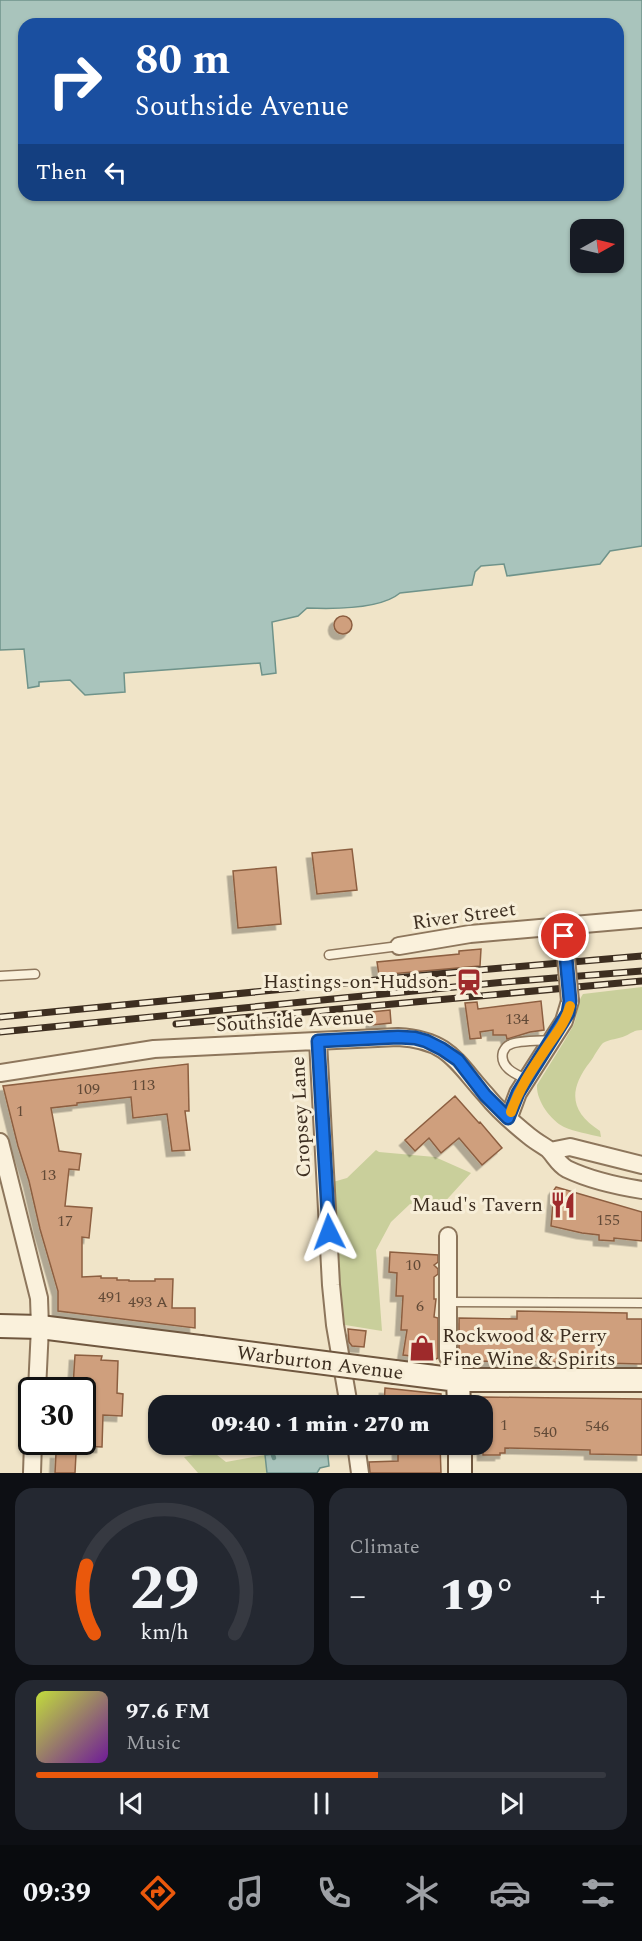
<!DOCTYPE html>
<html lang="en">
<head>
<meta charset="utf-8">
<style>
  body { margin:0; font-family:Spectral,serif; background:#242831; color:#f1f3f6; height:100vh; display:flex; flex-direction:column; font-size:22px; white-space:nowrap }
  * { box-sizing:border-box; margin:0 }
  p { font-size:20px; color:#9ea1a6 }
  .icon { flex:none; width:33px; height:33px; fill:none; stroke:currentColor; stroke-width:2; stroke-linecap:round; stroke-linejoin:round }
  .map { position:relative; height:1473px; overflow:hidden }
  .panel { display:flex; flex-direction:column; gap:15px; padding:15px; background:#0d0f14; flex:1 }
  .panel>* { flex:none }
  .hud { position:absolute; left:18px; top:18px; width:606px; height:183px; border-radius:18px; box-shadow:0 2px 4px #0004; background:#1a4fa0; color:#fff; overflow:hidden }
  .needle { width:39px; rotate:82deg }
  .controls { position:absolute; left:570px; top:219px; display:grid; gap:12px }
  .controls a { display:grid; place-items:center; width:54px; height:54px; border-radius:12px; background:#171b24; box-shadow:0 2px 4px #0004; font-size:30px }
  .speed { position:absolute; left:18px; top:1377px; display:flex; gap:12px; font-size:30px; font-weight:700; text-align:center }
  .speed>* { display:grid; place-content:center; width:78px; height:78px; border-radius:50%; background:#171b24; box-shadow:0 2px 4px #0004; line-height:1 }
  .speed .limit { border:3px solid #111; border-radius:9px; background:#fff; color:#111 }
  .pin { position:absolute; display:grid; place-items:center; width:51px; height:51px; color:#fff; margin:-26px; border:3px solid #fff; border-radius:50%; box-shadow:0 2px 6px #0007 }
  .me { position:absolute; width:66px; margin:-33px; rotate:357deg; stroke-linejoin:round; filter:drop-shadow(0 0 4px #0008) }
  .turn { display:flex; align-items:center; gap:21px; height:126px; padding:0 18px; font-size:27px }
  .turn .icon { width:78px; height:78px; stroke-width:2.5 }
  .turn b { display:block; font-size:42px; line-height:51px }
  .then { display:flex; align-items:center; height:57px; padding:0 18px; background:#0003; gap:12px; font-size:22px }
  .big { font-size:45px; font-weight:800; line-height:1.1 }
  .panel .tile { flex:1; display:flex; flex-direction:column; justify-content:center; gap:9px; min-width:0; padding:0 21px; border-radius:18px; background:#242831 }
  .panel .dial { align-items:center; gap:0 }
  .dial svg { height:156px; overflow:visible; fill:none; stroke:#363941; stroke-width:7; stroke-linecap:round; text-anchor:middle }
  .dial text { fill:#f1f3f6; stroke:none }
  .song { display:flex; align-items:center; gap:18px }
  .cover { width:72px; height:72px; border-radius:9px; background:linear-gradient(135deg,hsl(70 70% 55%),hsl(280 70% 35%)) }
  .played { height:6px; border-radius:3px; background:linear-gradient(90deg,#ea580c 60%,#363941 60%) }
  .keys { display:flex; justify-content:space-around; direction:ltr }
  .heat { display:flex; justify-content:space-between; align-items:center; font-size:33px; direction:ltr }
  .panel .tiles { flex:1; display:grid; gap:15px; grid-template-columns:1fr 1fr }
  .tile:last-child { grid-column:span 2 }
  .trip { position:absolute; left:148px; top:1395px; width:345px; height:60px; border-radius:18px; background:#171b24; box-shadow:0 2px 4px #0004; font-weight:800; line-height:60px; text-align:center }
  .tabs { display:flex; height:96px; justify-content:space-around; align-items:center; background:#090b0e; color:#9ea1a6 }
  .tabs .icon { width:42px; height:42px }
  .tabs .current { color:#ea580c }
  .tabs b { font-size:27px; color:#f1f3f6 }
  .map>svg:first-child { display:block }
  .green { fill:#c9cf9b }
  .water { fill:#a9c4bc; stroke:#6f938a; stroke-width:1.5; fill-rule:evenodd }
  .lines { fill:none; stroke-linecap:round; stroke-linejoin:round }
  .stream { stroke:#6f938a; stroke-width:4.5 }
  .building { fill:#cf9f7d; stroke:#8d5f41; stroke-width:1.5; filter:url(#shadow) }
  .lane-casing { stroke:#8d765c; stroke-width:11 }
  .street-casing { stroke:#8d765c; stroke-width:20 }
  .secondary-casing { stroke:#6f573f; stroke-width:26 }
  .lane { stroke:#faf1dc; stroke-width:8 }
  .street { stroke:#faf1dc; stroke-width:16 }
  .secondary { stroke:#faf1dc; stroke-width:22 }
  .rail-casing { stroke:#3d2e20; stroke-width:7 }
  .rail { stroke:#f7eed8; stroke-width:4.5; stroke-dasharray:14; stroke-linecap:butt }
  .street-bridge-casing { stroke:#8d765c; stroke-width:20; stroke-linecap:butt }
  .secondary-bridge-casing { stroke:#6f573f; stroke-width:26; stroke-linecap:butt }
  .street-bridge { stroke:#faf1dc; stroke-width:16 }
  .secondary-bridge { stroke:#faf1dc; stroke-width:22 }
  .route-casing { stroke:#114b97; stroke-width:15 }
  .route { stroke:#1a73e8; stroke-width:10 }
  .slow { stroke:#f59e0b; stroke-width:10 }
  .labels { text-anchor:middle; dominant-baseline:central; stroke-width:6; stroke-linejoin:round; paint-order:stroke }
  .number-label { font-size:16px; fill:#624a37 }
  .street-label { font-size:20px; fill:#3d2e20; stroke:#f7eed8 }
  .poi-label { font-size:20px; fill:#3d2e20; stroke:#f7eed8; text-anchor:end }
</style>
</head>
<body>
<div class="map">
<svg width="642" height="1473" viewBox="0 0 642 1473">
  <defs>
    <filter id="shadow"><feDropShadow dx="-5.5" dy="5.5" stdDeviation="0" flood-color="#0004"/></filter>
  </defs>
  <rect width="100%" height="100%" fill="#f0e4c8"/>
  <path class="green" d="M642,987V1030C634,1030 632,1033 625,1036C619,1039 609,1039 603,1043C598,1048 594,1057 590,1062C568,1090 570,1112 600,1131L601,1137C589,1134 575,1132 564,1127C550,1120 536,1100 537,1085C549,1065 562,1046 573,1026C578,1016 577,1002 583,994Z
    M376,1150L379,1152L435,1157L471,1173L441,1206L410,1204L391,1222L376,1250L382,1331L339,1324L333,1182L347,1178Z
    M212,1451L226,1462L265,1455L267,1473H198L184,1457Z"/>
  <path class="water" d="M0,0H642V546L610,551L600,564L507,576L504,564L481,566L475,572L472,585L400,593C380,610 332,609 307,608L298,616L272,622L276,673L262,675L260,663L124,673L125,692L85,695L70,680L39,682V686L28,688L24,649L0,650ZM24,24H618V195H24ZM580,230H614V262H580Z
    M327,1447L329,1466L320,1468L317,1473H267L265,1455Z"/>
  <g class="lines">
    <path class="stream" d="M269,1444L274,1458"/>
  </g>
  <path class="building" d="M334 625a9 9 0 1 1 18 0a9 9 0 1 1-18 0Z
    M352,849L357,890L317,894L312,853Z
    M276,867L281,924L238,928L233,871Z
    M481,949L480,966L379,975L377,962L459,954V951Z
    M541,1001L544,1030L530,1032L507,1039L506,1035H493V1030L480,1032L481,1038L470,1039L465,1003L477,1002L478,1009Z
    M390,1010L391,1023L372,1025L371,1012Z
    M188,1064L189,1111H185L190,1150L172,1151L167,1114L133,1118L131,1097L77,1103V1105L51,1108L59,1151L81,1154L79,1170L69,1169L65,1206L92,1208L89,1238L82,1237V1277L101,1276V1278H117V1280H129V1281H155V1279H173L172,1308H195V1328L58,1311V1291L40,1229L29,1181L18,1146L3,1086Z
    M455,1096L479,1123L480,1122L502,1148L482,1165L459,1138L441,1153L429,1138L415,1151L405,1140Z
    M556,1187L642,1212V1241L614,1238V1241L599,1240V1235L582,1233L551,1226L554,1190Z
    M390,1252L438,1255V1262L434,1265L438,1269V1274L434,1277V1299H436L434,1317L438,1318V1358L436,1359L403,1355L407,1330H401L403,1296H396L397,1273L389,1272Z
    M517,1311L627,1313V1319H642V1364L560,1362L462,1361L459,1355V1318L517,1319Z
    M348,1329L366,1331L364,1347L352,1346L349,1342Z
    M75,1355L102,1356L101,1360L118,1361L117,1393L123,1394L122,1416L103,1415L102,1447L82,1446V1387H73Z
    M385,1388L441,1394V1406H384Z
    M483,1397L642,1399V1455L590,1454V1450L505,1448V1453H500V1455H483Z
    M398,1444H440L441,1473H370L369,1462L398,1461Z
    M56,1453L76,1454L75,1473H55Z"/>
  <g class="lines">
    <g class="lane-casing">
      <path id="lane" d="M329,955L399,946
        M0,976L35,974
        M526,1079C515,1074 499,1067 503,1052C504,1050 506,1046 509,1045C517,1040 542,1041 552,1040
        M448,1302L642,1303"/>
    </g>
    <g class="street-casing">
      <path id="street" d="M399,946L470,934L642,919
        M318,1041L331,1285L335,1325L349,1406
        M0,1073L154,1049L398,1037C449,1040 456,1062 486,1095C498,1110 514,1124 529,1136C535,1141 542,1145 548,1149C555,1156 558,1164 567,1169C590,1180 617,1186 642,1190
        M509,1117L518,1093L564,1021L570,1001
        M0,1142L39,1298L40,1327L37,1390
        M550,1151L570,1147L642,1165
        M448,1236V1357L456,1373L458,1380
        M356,1444L360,1473
        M32,1473L33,1442"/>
    </g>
    <g class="secondary-casing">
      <path id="secondary" d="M0,1326L40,1327L200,1347
        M395,1372L458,1380H642
        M458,1380L459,1406
        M460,1444V1473"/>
    </g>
    <use href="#lane" class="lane"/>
    <use href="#street" class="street"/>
    <use href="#secondary" class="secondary"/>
    <g class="rail-casing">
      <path id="rail" d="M0,1017L479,970L642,956
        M176,1024L642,981
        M0,1032L505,982L642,971"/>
    </g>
    <use href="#rail" class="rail"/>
    <g class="street-bridge-casing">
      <path id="street-bridge" d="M564,936L570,1001"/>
    </g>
    <g class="secondary-bridge-casing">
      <path id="secondary-bridge" d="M200,1347L395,1372"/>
    </g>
    <use href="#street-bridge" class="street-bridge"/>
    <use href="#secondary-bridge" class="secondary-bridge"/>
  </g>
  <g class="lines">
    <g class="route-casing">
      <path id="route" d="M329,1232L318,1041L398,1037L415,1038L426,1041L442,1049L458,1060L485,1095L508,1118L518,1093L568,1013L570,1001L564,936"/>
    </g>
    <use href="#route" class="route"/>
    <path class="slow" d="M511,1112C519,1089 531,1071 545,1050C554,1036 566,1022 570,1006"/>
  </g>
  <defs>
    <g id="station-bare" transform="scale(2.07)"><path d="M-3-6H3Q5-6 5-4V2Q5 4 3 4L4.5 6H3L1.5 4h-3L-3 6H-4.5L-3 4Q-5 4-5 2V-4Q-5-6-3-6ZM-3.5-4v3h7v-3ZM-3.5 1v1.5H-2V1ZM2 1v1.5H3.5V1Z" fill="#9e2a2b" stroke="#f7eed8" stroke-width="2.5" paint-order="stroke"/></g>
    <g id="restaurant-bare" transform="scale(2.07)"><path d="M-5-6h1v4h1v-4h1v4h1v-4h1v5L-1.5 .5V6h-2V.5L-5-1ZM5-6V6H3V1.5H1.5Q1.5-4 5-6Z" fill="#9e2a2b" stroke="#f7eed8" stroke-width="2.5" paint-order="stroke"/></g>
    <g id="shop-bare" transform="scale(2.07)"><path d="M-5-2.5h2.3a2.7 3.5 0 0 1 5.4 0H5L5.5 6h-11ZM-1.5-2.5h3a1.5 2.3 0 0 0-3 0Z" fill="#9e2a2b" stroke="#f7eed8" stroke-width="2.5" paint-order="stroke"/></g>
  </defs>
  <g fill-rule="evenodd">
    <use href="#station-bare" x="469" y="982"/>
    <use href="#restaurant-bare" x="563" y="1205"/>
    <use href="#shop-bare" x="422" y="1348"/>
  </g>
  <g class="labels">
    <g class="number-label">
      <text x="517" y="1019">134</text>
      <text x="143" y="1085">113</text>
      <text x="88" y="1089">109</text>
      <text x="20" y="1111">1</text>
      <text x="48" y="1175">13</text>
      <text x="608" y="1220">155</text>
      <text x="65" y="1221">17</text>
      <text x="413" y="1265">10</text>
      <text x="110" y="1297">491</text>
      <text x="148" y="1302">493 A</text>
      <text x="420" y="1306">6</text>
      <text x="504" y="1425">1</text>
      <text x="597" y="1426">546</text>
      <text x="545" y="1432">540</text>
    </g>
    <g class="street-label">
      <text transform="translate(464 916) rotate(-8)">River Street</text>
      <text transform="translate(295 1021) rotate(-3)">Southside Avenue</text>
      <text transform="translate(301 1117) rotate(-93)">Cropsey Lane</text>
      <text transform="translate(320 1363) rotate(7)">Warburton Avenue</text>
    </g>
    <g class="poi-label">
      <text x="449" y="982">Hastings-on-Hudson</text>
      <text x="543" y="1205">Maud's Tavern</text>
      <text x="442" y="1336" text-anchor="start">Rockwood &amp; Perry<tspan x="442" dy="23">Fine Wine &amp; Spirits</tspan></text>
    </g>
  </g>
</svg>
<div class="controls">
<a><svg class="needle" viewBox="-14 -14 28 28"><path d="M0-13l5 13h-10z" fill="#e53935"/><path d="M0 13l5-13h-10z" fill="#9ea1a6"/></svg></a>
</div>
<div class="speed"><div class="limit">30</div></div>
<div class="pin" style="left:564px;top:936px;background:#d93025"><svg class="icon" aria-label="arrive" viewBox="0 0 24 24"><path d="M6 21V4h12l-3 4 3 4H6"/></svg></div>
<svg class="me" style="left:329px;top:1232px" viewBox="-20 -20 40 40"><path d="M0-17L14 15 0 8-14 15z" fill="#1a73e8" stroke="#fff" stroke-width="4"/></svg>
<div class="trip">09:40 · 1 min · 270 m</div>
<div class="hud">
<div class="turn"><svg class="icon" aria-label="right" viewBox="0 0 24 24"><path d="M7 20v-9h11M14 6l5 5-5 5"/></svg><div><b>80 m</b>Southside Avenue</div></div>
<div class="then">Then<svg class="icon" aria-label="left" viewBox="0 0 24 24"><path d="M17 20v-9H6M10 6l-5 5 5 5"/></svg></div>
</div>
</div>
<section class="panel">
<div class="tiles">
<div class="tile dial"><svg viewBox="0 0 100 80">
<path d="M14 69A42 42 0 1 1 86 69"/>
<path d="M14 69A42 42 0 0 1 10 34" stroke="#ea580c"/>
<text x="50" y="56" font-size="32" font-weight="700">29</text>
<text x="50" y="72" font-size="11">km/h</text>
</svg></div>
<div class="tile"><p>Climate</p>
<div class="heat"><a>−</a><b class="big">19°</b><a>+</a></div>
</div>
<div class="tile">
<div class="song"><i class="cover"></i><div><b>97.6 FM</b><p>Music</p></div></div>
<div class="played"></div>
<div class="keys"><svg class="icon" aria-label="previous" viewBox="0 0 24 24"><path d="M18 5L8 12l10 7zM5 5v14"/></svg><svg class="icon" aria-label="pause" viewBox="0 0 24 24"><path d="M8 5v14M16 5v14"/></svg><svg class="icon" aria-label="next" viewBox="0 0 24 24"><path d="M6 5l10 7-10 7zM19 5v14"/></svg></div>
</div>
</div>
</section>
<nav class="tabs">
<b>09:39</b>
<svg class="icon current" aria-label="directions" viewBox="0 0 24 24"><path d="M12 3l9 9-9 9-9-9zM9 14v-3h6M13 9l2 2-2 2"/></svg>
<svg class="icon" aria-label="music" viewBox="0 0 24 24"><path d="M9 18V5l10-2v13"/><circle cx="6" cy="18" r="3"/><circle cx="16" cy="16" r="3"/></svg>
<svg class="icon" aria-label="phone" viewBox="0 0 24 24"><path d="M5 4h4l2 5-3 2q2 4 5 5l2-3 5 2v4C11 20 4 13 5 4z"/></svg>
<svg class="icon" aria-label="climate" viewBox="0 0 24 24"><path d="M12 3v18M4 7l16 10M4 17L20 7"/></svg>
<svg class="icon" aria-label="car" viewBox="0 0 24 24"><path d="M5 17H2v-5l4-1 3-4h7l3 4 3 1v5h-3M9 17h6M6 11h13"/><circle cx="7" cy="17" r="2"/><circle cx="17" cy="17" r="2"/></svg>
<svg class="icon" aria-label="filters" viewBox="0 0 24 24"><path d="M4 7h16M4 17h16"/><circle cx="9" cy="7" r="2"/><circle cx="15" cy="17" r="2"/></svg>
</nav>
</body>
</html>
